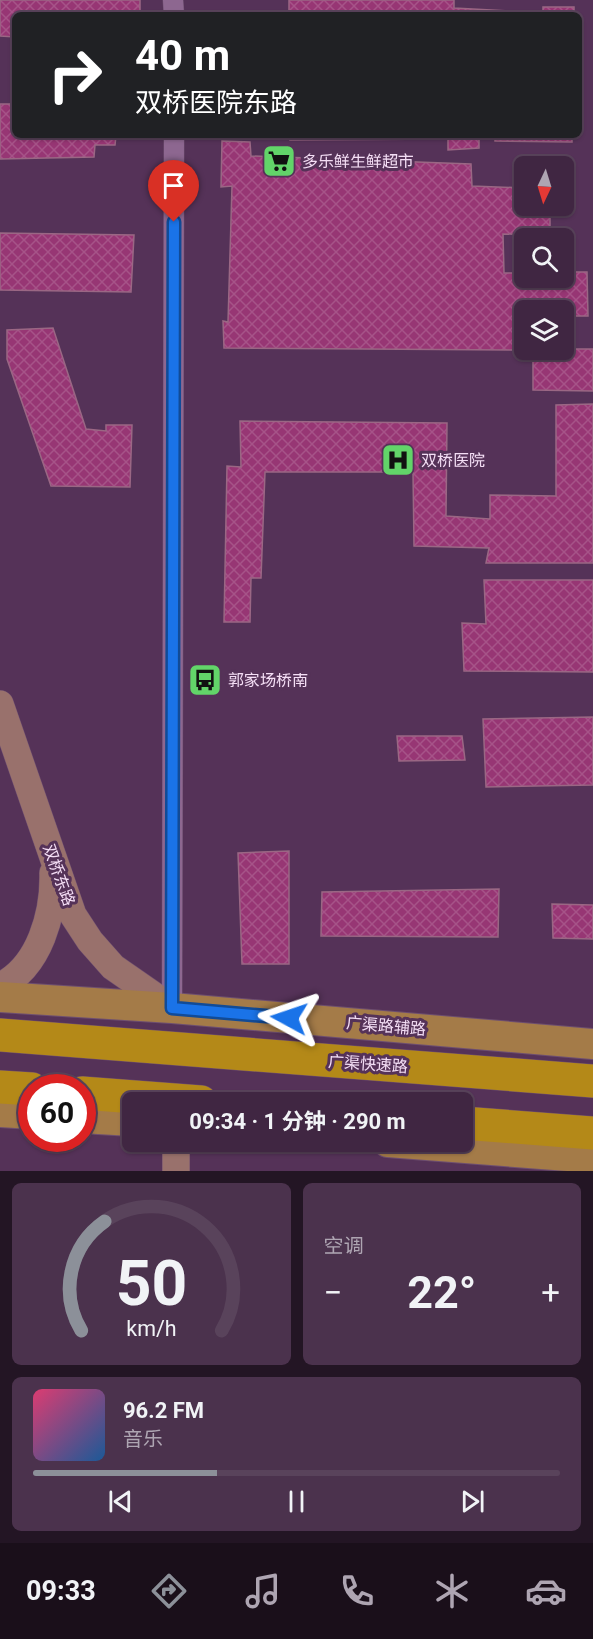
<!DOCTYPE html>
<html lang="zh">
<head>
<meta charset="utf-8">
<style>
  body { margin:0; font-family:Roboto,"Noto Sans SC",sans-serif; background:#4b324d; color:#f1f3f6; height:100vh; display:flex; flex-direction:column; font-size:22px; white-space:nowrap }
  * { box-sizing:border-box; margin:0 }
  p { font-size:20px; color:#aea5b2 }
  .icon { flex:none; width:33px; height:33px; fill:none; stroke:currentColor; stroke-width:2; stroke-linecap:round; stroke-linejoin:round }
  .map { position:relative; height:1171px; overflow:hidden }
  .drawer { display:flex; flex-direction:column; gap:12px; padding:12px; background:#231524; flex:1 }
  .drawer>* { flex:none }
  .banner { position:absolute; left:12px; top:12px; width:570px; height:126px; border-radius:9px; box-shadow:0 2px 4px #0004,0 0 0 2px #59435b; background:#202124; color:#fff; overflow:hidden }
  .needle { width:39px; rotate:184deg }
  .controls { position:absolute; left:514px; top:156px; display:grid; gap:12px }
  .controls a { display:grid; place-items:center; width:60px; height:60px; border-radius:9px; background:#402642; box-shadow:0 2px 4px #0004,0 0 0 2px #59435b; font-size:30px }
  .speed { position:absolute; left:18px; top:1074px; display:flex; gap:12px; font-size:30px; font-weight:700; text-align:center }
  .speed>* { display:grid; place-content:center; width:78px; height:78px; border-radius:50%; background:#402642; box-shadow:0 2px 4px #0004,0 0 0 2px #59435b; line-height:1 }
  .speed .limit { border:9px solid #d22; background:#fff; color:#111 }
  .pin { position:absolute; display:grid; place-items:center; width:51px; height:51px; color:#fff; margin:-62px -26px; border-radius:50% 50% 50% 0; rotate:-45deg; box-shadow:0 0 6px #0007 }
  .pin .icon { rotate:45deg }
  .me { position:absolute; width:66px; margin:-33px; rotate:275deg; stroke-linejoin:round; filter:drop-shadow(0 0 4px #0008) }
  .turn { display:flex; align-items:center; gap:21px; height:126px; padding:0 24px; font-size:27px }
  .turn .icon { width:78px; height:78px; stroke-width:2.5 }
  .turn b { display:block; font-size:42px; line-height:51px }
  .big { font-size:45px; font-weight:700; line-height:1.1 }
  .drawer .card { flex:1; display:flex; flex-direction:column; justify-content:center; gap:9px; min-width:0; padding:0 21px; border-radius:9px; background:#4b324d }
  .drawer .dial { align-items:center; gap:0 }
  .dial svg { height:156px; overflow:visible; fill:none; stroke:#59435b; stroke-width:7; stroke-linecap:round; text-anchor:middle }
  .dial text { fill:#f1f3f6; stroke:none }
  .song { display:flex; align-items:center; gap:18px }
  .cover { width:72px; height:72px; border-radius:9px; background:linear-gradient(135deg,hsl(340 70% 55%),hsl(210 70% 35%)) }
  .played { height:6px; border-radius:3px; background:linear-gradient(90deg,#8c9099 35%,#59435b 35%) }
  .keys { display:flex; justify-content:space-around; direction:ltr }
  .heat { display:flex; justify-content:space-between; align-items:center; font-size:33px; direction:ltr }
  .drawer .tiles { flex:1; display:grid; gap:12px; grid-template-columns:1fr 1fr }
  .card:last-child { grid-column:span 2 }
  .trip { position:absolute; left:122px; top:1092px; width:351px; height:60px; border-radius:9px; background:#402642; box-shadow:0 2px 4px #0004,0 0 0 2px #59435b; font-weight:700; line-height:60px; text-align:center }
  .tab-bar { display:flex; height:96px; justify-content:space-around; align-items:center; background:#1a0f1a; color:#aea5b2 }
  .tab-bar .icon { width:42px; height:42px }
  .tab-bar .current { color:#8c9099 }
  .tab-bar b { font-size:27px; color:#f1f3f6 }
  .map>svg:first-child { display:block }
  .building { fill:url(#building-cross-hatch); stroke:#9a6784; stroke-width:1.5 }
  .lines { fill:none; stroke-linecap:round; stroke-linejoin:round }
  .street-casing { stroke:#6e4f70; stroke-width:21 }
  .secondary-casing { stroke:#6e4f70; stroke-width:28 }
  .primary-casing { stroke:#6e4f70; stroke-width:32 }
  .highway-casing { stroke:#6e4f70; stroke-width:34 }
  .street { stroke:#8d6790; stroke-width:20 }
  .secondary { stroke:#99716c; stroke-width:27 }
  .primary { stroke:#a47b48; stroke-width:30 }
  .highway { stroke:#b48918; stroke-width:33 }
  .route-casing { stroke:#114b97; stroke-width:15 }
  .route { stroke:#1a73e8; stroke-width:10 }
  .labels { text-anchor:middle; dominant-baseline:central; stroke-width:6; stroke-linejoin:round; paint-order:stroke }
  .poi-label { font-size:16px; fill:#f4def5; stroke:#553258; text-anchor:start }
  .street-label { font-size:16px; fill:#f4def5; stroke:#553258 }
</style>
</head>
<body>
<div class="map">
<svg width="593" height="1171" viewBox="0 0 593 1171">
  <defs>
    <pattern id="building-cross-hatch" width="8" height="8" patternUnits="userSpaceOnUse" patternTransform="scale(1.5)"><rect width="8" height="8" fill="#973674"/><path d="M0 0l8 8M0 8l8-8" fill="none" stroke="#a65388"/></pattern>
  </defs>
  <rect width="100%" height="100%" fill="#553258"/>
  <path class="building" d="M0,0H140V15H15V37L0,36Z
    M289,0H454V8L511,11V15H289Z
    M543,7H574V15H543Z
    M0,104H15V135H137V137L116,136L115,145H95L94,157L0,159Z
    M290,135H479V148L448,150V139L290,140Z
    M495,135H572V142L495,141Z
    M222,141L250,142L251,156L471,164L472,186L525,188V206H550V235L503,234L504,273H525V278H564V272H587L588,316H564V310H525L526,350L224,348L223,321L228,322L232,186L221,187Z
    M0,233L134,235L131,292L0,290Z
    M53,328L86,429L106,431V425H132L130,487L51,486L7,359V330Z
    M564,349H593V391L533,390V350Z
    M593,404V563H486L489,548L414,546L413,472H265L261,578H251L250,622H224L227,466L241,467L240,421L447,423L446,516L490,519V495L556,496V405Z
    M484,580H593V672L464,671L462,623L486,624Z
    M593,717V785L486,787L483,719Z
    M397,736H462L465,760L399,761Z
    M289,851V964H242L238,853Z
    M499,889L498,937L321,936L322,892Z
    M552,904L593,905V939L553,938Z"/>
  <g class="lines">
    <g class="street-casing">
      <path id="street" d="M173,0L174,15
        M172,1008L174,135"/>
    </g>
    <g class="secondary-casing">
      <path id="secondary" d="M0,704L73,915L90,941L113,967L172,1008
        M0,986C40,967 54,913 53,873
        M176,1142V1171"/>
    </g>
    <g class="primary-casing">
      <path id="primary" d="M0,997L172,1008L593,1044
        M0,1112L32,1114
        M82,1118L132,1121
        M388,1142L593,1158"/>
    </g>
    <g class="highway-casing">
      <path id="highway" d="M0,1035L593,1081
        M0,1087L32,1089
        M82,1093L201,1102
        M462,1123L593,1133"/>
    </g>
    <use href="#street" class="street"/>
    <use href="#secondary" class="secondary"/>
    <use href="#primary" class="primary"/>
    <use href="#highway" class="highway"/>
  </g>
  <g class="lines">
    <g class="route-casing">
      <path id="route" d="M174,222L172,1008L289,1018"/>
    </g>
    <use href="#route" class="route"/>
  </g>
  <defs>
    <g id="supermarket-square" transform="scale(1.725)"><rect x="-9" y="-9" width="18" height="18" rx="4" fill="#62d469" stroke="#553258"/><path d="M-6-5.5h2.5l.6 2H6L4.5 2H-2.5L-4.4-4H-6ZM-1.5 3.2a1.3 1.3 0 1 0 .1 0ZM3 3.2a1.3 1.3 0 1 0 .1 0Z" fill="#111"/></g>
    <g id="hospital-square" transform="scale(1.725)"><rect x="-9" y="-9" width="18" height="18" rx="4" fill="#62d469" stroke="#553258"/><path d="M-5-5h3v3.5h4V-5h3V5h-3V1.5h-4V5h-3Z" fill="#111"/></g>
    <g id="bus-square" transform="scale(1.725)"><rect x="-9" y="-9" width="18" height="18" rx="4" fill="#62d469" stroke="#553258"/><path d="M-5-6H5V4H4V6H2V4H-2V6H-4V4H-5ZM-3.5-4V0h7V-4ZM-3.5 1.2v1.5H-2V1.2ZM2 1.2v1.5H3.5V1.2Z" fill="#111"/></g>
  </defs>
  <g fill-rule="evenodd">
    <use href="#supermarket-square" x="279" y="161"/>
    <use href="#hospital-square" x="398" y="460"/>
    <use href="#bus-square" x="205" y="680"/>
  </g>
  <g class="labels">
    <g class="poi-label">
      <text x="302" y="161">多乐鲜生鲜超市</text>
      <text x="421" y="460">双桥医院</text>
      <text x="228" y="680">郭家场桥南</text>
    </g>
    <g class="street-label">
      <text transform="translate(59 875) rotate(70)">双桥东路</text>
      <text transform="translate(386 1026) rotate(5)">广渠路辅路</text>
      <text transform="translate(368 1064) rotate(4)">广渠快速路</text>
    </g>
  </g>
</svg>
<div class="controls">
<a><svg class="needle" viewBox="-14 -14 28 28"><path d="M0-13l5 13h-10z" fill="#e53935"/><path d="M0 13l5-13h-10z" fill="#aea5b2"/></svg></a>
<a><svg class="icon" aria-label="search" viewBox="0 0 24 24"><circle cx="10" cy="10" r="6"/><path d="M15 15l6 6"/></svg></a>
<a><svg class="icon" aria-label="layers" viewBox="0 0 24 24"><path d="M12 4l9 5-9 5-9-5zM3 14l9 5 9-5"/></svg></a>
</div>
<div class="speed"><div class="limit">60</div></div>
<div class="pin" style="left:174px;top:222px;background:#d93025"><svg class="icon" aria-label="arrive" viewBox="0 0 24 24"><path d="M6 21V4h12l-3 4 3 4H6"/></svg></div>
<svg class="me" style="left:289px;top:1018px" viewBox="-20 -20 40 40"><path d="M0-17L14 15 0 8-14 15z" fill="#1a73e8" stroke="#fff" stroke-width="4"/></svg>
<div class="trip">09:34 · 1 分钟 · 290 m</div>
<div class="banner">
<div class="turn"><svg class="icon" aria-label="right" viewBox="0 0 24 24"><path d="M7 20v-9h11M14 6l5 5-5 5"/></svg><div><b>40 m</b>双桥医院东路</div></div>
</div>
</div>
<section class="drawer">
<div class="tiles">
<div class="card dial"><svg viewBox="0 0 100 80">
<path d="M14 69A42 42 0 1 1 86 69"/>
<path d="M14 69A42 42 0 0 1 26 13" stroke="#8c9099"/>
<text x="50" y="56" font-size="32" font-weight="700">50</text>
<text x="50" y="72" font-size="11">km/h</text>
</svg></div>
<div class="card"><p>空调</p>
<div class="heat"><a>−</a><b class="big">22°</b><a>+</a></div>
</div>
<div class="card">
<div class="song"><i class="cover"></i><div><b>96.2 FM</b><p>音乐</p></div></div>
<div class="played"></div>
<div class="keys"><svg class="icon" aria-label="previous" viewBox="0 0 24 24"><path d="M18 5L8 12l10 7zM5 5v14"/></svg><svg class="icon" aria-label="pause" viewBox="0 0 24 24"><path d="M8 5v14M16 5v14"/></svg><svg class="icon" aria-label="next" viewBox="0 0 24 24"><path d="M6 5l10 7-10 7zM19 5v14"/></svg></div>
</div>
</div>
</section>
<nav class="tab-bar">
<b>09:33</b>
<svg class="icon current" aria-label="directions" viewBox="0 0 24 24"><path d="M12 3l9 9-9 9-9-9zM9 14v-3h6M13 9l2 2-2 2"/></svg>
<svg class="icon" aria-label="music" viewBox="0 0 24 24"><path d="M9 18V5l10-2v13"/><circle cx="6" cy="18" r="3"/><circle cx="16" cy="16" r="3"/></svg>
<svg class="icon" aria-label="phone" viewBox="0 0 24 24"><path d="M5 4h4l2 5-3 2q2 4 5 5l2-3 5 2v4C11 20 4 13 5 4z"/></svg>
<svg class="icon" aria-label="climate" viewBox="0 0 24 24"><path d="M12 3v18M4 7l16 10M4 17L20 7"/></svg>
<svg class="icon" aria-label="car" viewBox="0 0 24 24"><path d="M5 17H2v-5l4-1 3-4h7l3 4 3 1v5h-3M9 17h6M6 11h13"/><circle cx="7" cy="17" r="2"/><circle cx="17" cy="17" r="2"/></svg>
</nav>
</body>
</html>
